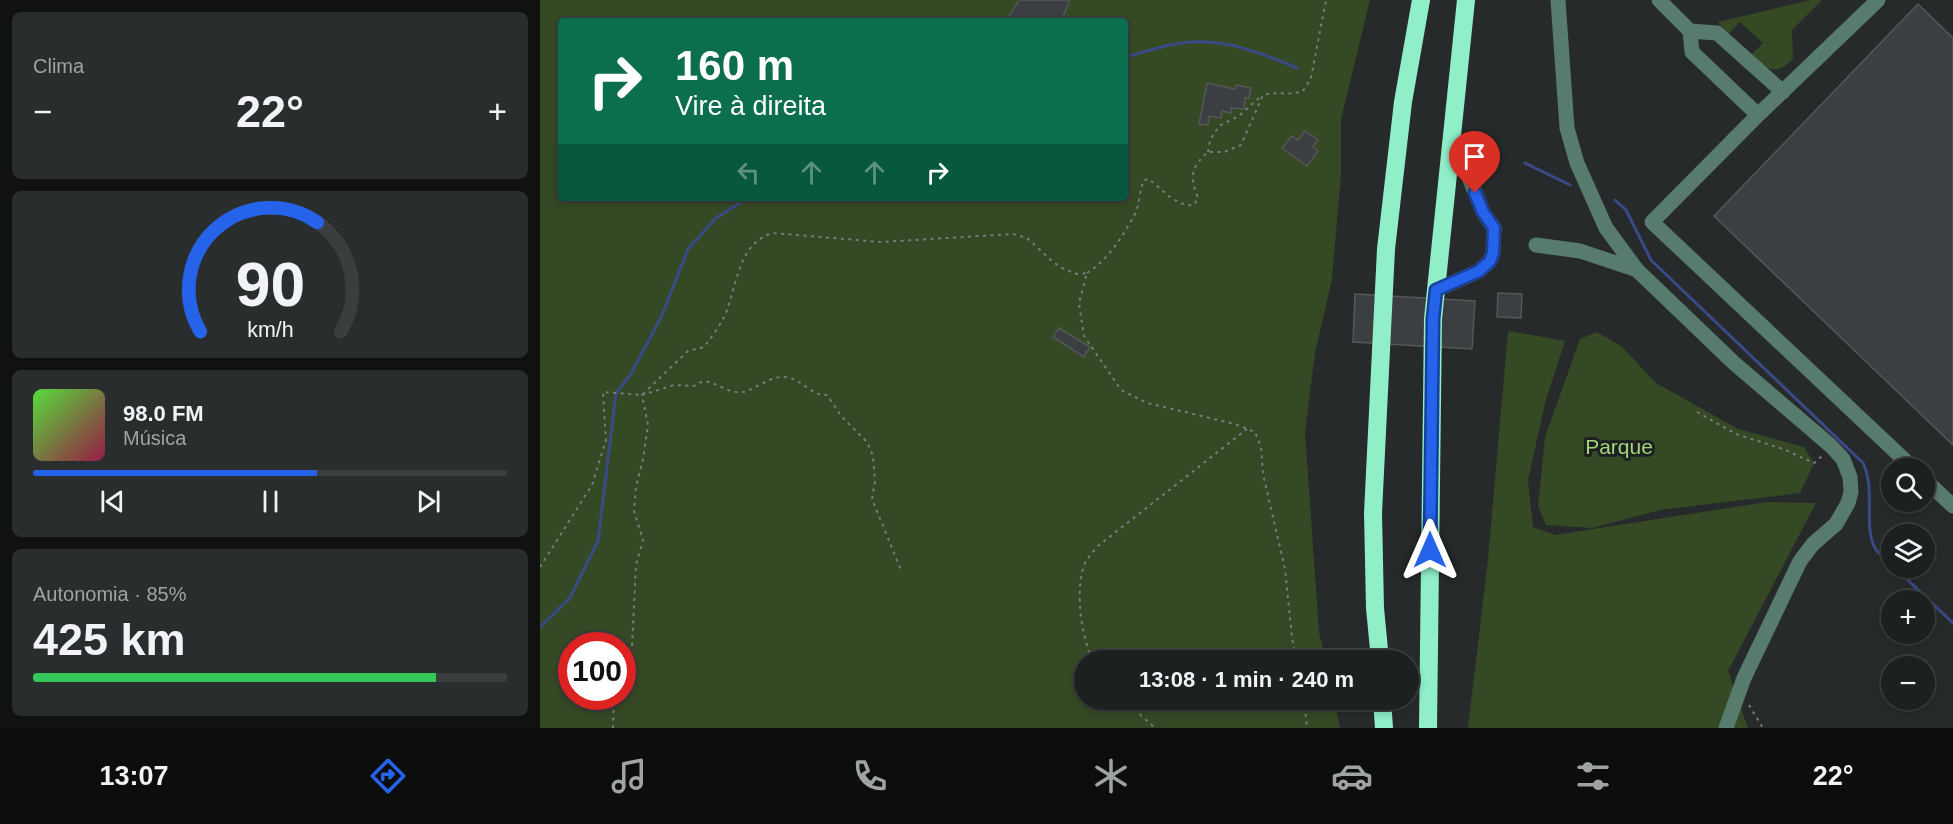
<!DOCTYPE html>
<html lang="pt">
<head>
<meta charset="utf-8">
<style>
  body { margin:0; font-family:Helvetica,sans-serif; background:#2a2d2d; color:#f1f3f6; height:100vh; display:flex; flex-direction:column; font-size:22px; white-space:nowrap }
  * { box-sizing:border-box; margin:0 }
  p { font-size:20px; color:#a0a3a5 }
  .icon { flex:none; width:33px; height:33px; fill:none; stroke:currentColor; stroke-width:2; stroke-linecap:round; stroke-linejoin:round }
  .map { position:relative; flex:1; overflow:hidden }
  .panel { display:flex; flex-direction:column; gap:12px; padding:12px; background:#101212; width:540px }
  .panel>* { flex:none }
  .hud { position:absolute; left:18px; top:18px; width:570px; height:183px; border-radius:6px; box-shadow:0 3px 9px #0003,0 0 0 2px #3b3e3e; background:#0b6e4f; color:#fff; overflow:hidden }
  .buttons { position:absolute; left:1341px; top:458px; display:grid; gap:12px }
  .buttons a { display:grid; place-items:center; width:54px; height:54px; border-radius:50%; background:#1d2020; box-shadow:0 3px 9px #0003,0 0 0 2px #3b3e3e; font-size:30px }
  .speed { position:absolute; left:18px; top:632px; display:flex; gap:12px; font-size:30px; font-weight:700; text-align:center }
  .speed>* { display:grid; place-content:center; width:78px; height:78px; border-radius:50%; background:#1d2020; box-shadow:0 3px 9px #0003,0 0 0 2px #3b3e3e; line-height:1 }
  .speed .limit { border:9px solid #d22; background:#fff; color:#111 }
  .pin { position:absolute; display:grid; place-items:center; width:51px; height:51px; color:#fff; margin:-62px -26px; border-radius:50% 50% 50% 0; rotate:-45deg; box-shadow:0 0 6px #0007 }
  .pin .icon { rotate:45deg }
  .me { position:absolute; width:66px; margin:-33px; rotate:0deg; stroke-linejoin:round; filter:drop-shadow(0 0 4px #0008) }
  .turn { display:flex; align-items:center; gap:21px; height:126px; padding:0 18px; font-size:27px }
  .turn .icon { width:78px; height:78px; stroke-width:2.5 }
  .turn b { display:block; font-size:42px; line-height:51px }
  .lanes { display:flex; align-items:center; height:57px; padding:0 18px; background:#0003; justify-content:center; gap:30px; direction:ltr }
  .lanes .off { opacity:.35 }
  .big { font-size:45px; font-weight:700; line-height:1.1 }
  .panel .widget { flex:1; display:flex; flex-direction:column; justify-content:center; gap:9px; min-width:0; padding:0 21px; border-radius:9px; background:#2a2d2d }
  .panel .dial { align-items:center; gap:0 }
  .dial svg { height:156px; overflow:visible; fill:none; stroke:#3b3e3e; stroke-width:7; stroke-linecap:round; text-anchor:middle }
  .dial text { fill:#f1f3f6; stroke:none }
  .song { display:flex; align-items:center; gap:18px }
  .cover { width:72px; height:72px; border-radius:9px; background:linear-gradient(135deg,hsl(110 70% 55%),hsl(340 70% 35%)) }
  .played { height:6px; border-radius:3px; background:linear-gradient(90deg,#2563eb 60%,#3b3e3e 60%) }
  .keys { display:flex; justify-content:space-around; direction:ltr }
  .heat { display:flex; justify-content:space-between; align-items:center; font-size:33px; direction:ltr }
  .charge { height:9px; border-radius:4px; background:linear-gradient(90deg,#34c759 85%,#3b3e3e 0) }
  .trip { position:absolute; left:534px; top:650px; width:345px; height:60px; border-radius:30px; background:#1d2020; box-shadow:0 3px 9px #0003,0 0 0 2px #3b3e3e; font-weight:700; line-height:60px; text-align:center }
  .tabs { display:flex; height:96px; justify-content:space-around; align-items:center; background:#0c0d0d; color:#a0a3a5 }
  .tabs .icon { width:42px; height:42px }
  .tabs .active { color:#2563eb }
  .tabs b { font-size:27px; color:#f1f3f6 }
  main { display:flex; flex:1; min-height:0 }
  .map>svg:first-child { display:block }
  .green { fill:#354924; fill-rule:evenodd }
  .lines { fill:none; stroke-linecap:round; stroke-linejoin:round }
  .stream { stroke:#3a4a87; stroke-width:3 }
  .building { fill:#3c3f41; stroke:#555759; stroke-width:1.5 }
  .path { stroke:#797c7c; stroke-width:2; stroke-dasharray:3 4.5; stroke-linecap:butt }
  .minor { stroke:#577b6c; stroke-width:15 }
  .highway { stroke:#90eec9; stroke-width:18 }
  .route-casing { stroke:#184099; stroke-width:15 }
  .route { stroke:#2563eb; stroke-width:10 }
  .labels { text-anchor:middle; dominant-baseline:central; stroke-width:6; stroke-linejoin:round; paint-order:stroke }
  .park-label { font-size:21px; fill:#a2d679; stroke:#1d2020 }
</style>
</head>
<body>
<main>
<section class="panel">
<div class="widget"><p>Clima</p>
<div class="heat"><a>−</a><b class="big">22°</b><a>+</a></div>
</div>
<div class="widget dial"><svg viewBox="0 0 100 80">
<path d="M14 69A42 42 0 1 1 86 69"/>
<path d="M14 69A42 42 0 0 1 74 13" stroke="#2563eb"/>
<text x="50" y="56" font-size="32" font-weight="700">90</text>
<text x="50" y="72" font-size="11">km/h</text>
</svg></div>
<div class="widget">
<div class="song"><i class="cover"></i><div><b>98.0 FM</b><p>Música</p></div></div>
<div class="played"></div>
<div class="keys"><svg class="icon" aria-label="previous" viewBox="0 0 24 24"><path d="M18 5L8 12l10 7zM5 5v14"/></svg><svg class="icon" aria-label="pause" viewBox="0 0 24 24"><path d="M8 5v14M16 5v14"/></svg><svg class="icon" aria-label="next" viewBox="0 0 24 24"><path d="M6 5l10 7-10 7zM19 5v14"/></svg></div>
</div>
<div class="widget"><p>Autonomia · 85%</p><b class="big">425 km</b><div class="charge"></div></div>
</section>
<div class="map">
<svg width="1413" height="728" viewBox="0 0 1413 728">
  <rect width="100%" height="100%" fill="#272a2a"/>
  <path class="green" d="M0,0H830L801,119V174L792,279L775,353L765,432L779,632L786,660H544V699H794L800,728H0ZM21,21H585V198H21ZM32,645H82V696H32Z
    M1270,0H1282L1252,30L1253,59C1235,77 1228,69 1211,55L1223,43L1200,22L1188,34L1178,22Z
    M968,331L1025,341L1005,403L988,481L993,527L1015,535L1227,502L1276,503L1188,671L1208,728H928L948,559Z
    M1057,332L1081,346L1116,383L1198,429L1264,447L1274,463L1260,493L1120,510L1052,528L1006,525L998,506L1005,437L1040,339Z"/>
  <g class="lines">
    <path class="stream" d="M585,57C602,53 618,47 635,44C678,36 717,51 757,68
      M985,163L1030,185
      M1075,200L1086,210L1111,260L1323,463C1336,489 1323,527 1335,548C1339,555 1346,560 1352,565
      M1354,567L1413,623
      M0,627L30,598L58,541L76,393L91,374L122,315L148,249L176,218L208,198"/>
  </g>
  <path class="building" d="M479,0H530L521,21H466Z
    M1378,4L1413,38V445L1174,216Z
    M667,83L695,89L696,85L711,88L709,98H705L704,109L691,108V113L682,111L681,118L669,116L668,125L659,124Z
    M765,131L778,140L773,147L778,151L767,166L742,148L752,136L758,140Z
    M958,293L982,294L981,318L957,317Z
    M815,294L935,301L932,349L813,342Z
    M519,328L550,347L544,357L513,337Z"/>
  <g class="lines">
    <path class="path" d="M668,152L670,140L679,126L699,116L720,97
      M547,273C568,260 582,237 594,216C600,205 599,191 604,180L609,179C622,189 636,207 654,205L658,198C650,177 650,168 668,152H684L701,145L723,95C738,91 750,96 763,91L771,78L786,0
      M1157,412L1196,434L1243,449L1274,463L1283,455
      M0,567L52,485L66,440L63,392L102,395L148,351L164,347C173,335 184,321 188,307C198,278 200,244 232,233L341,242L473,234L487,238L513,262L524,269L537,274L547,273L539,303L544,336L581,390L607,403L695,424L715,432L721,447L723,474L745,569L752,637L756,660
      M552,660C541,632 535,594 544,565C547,558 553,552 558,546L707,429
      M82,666L92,646L96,565L103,540L94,511L96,487L103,459L108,425L102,395L134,385L154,386L163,381C177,382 192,397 207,391C220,386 235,373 250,378C264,382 272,396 287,395L302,417L327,442L333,456L335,481L332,499L361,570
      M583,699L615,728
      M764,699L767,728
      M1209,705L1223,728
      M73,728L74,696"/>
    <path class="minor" d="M1018,0L1027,128L1037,163L1066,228L1097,270L1194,363L1291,446L1303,459L1310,477L1311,492L1308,503L1296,524L1273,544L1260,561L1204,678L1186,728
      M1119,0L1150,31L1152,52L1218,115
      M1338,0L1218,115L1112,222L1373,468
      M1150,31L1177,33L1243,92
      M996,245L1040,251L1097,270
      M896,290L939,271L950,261L953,253L954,228L943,212L912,136
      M1384,479L1413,506"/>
    <path class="highway" d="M840,660L835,608L833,513L846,249L863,102L881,0
      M842,699L844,728
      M888,728L893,319L926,0"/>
  </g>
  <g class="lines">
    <g class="route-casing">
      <path id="route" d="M890,550L893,319L896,290L939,271L950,261L953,253L954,228L943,212L935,193"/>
    </g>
    <use href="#route" class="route"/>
  </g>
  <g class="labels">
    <g class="park-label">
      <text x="1079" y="446">Parque</text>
    </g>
  </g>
</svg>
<div class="buttons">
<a><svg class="icon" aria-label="search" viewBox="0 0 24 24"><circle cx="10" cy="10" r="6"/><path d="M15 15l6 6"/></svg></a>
<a><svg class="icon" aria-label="layers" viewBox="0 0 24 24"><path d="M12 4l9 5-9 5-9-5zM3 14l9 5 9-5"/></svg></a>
<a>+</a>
<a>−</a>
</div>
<div class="speed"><div class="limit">100</div></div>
<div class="pin" style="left:935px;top:193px;background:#d93025"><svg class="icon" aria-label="arrive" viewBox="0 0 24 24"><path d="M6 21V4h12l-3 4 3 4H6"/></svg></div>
<svg class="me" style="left:890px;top:550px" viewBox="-20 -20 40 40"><path d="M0-17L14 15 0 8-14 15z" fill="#2563eb" stroke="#fff" stroke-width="4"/></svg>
<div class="trip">13:08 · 1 min · 240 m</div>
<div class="hud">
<div class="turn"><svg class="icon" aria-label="right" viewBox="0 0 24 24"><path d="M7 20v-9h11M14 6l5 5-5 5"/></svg><div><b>160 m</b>Vire à direita</div></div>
<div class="lanes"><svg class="icon off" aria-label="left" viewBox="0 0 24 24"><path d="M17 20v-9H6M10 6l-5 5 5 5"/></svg><svg class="icon off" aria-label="ahead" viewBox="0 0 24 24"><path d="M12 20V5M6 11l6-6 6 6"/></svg><svg class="icon off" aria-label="ahead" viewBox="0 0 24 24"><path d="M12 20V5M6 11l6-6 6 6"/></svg><svg class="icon" aria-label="right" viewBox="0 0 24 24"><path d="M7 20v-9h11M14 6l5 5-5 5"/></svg></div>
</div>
</div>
</main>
<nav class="tabs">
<b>13:07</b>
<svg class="icon active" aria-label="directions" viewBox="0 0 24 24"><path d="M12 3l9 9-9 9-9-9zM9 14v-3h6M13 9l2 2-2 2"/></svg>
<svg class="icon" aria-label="music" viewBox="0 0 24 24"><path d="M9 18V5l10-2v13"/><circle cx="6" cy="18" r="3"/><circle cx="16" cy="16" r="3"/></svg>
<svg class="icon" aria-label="phone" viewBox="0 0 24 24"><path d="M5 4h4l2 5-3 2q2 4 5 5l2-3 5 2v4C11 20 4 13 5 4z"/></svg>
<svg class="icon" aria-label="climate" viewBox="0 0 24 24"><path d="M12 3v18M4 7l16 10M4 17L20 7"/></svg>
<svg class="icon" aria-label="car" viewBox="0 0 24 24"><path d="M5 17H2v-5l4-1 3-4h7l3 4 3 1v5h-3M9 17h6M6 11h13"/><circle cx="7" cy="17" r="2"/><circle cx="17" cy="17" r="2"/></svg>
<svg class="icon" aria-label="filters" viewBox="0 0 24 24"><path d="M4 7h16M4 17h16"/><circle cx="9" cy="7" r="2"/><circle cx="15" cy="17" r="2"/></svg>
<b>22°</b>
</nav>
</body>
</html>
